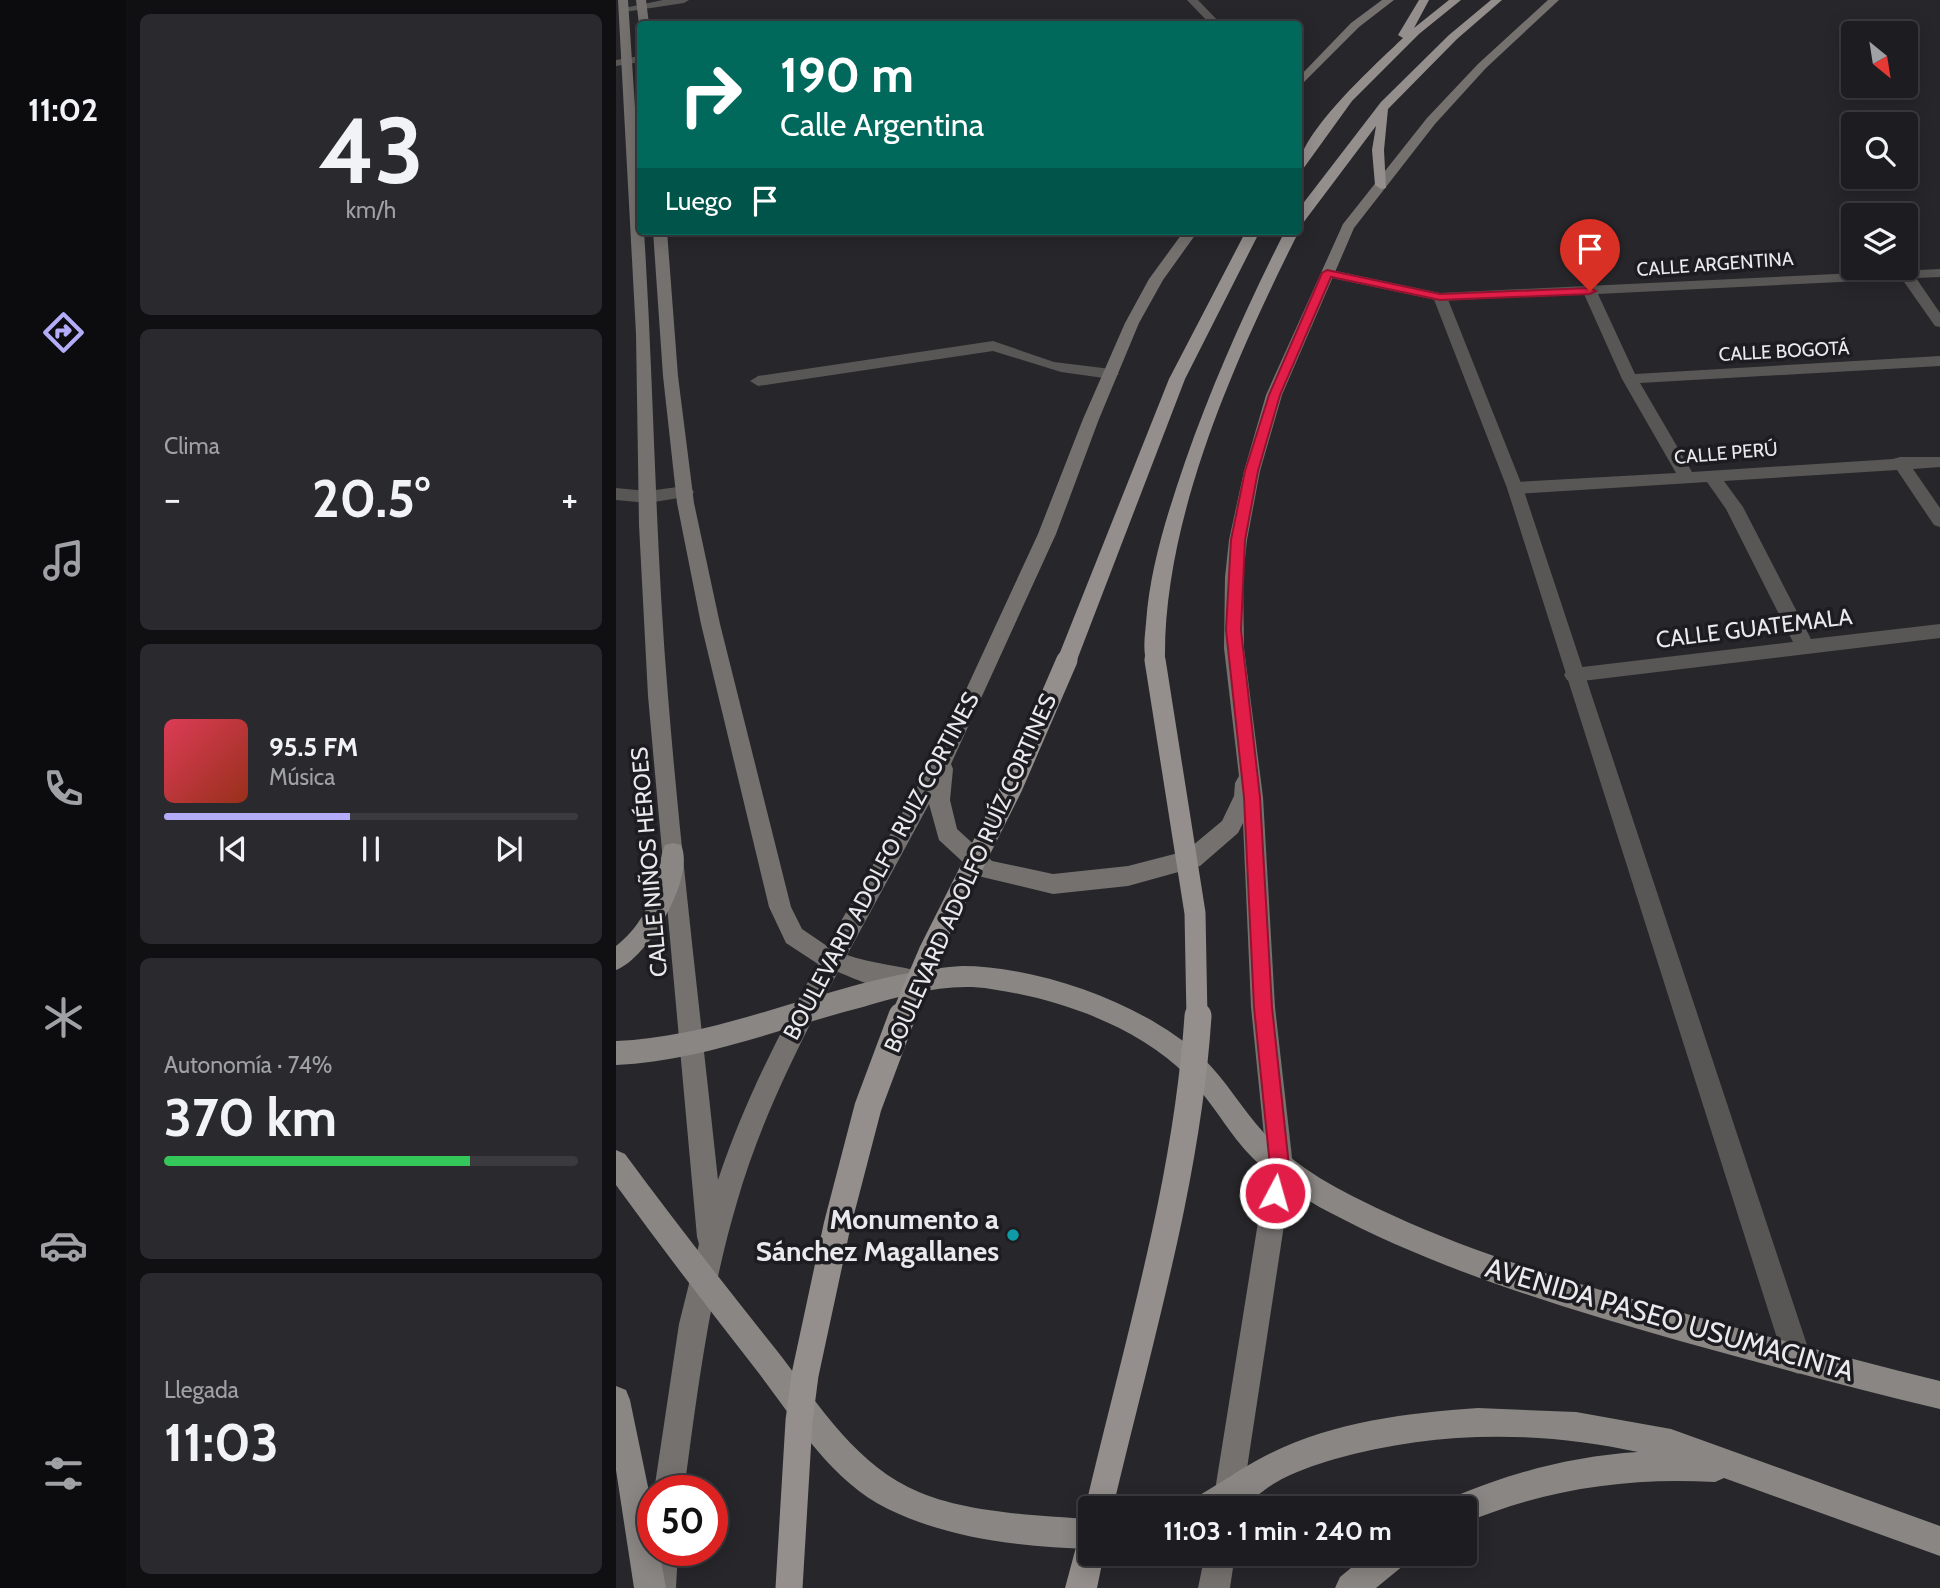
<!DOCTYPE html>
<html lang="es">
<head>
<meta charset="utf-8">
<style>
  body { margin:0; font-family:Cabin,sans-serif; background:#2a292d; color:#f1f3f6; height:100vh; display:flex; flex-direction:column; font-size:26px; white-space:nowrap }
  * { box-sizing:border-box; margin:0 }
  p { font-size:23px; color:#a0a1a5 }
  .icon { flex:none; width:38px; height:38px; fill:none; stroke:currentColor; stroke-width:2; stroke-linecap:round; stroke-linejoin:round }
  .map { position:relative; flex:1; overflow:hidden }
  .drawer { display:flex; flex-direction:column; gap:14px; padding:14px; background:#100f12; width:490px }
  .drawer>* { flex:none }
  .hud { position:absolute; left:21px; top:21px; width:665px; height:214px; border-radius:7px; box-shadow:0 4px 18px #0003,0 0 0 2px #3b3a3e; background:#00695c; color:#fff; overflow:hidden }
  .needle { width:46px; rotate:150deg }
  .fabs { position:absolute; left:1225px; top:21px; display:grid; gap:14px }
  .fabs a { display:grid; place-items:center; width:77px; height:77px; border-radius:7px; background:#1d1c20; box-shadow:0 4px 18px #0003,0 0 0 2px #3b3a3e; font-size:35px }
  .speed { position:absolute; left:21px; top:1475px; display:flex; gap:14px; font-size:35px; font-weight:700; text-align:center }
  .speed>* { display:grid; place-content:center; width:91px; height:91px; border-radius:50%; background:#1d1c20; box-shadow:0 4px 18px #0003,0 0 0 2px #3b3a3e; line-height:1 }
  .speed .limit { border:10px solid #d22; background:#fff; color:#111 }
  .pin { position:absolute; display:grid; place-items:center; width:60px; height:60px; color:#fff; margin:-72px -30px; border-radius:50% 50% 50% 0; rotate:-45deg; box-shadow:0 0 7px #0007 }
  .pin .icon { rotate:45deg }
  .me { position:absolute; width:77px; margin:-38px; rotate:6deg; stroke-linejoin:round; filter:drop-shadow(0 0 5px #0008) }
  .turn { display:flex; align-items:center; gap:24px; height:147px; padding:0 28px; font-size:32px }
  .turn .icon { width:91px; height:91px; stroke-width:2.5 }
  .turn b { display:block; font-size:49px; line-height:60px }
  .then { display:flex; align-items:center; height:66px; padding:0 28px; background:#0003; gap:14px; font-size:26px }
  .big { font-size:52px; font-weight:700; line-height:1.1 }
  .drawer .widget { flex:1; display:flex; flex-direction:column; justify-content:center; gap:10px; min-width:0; padding:0 24px; border-radius:10px; background:#2a292d }
  .drawer .dial { align-items:center; gap:0 }
  .dial b { font-size:91px; line-height:1 }
  .song { display:flex; align-items:center; gap:21px }
  .cover { width:84px; height:84px; border-radius:10px; background:linear-gradient(135deg,hsl(350 70% 55%),hsl(10 70% 35%)) }
  .played { height:7px; border-radius:4px; background:linear-gradient(90deg,#b3adf9 45%,#3b3a3e 45%) }
  .keys { display:flex; justify-content:space-around; direction:ltr }
  .heat { display:flex; justify-content:space-between; align-items:center; font-size:38px; direction:ltr }
  .charge { height:10px; border-radius:5px; background:linear-gradient(90deg,#34c759 74%,#3b3a3e 0) }
  .trip { position:absolute; left:462px; top:1496px; width:399px; height:70px; border-radius:7px; background:#1d1c20; box-shadow:0 4px 18px #0003,0 0 0 2px #3b3a3e; font-weight:700; line-height:70px; text-align:center }
  main { display:flex; flex:1; min-height:0 }
  .tab-bar { display:flex; flex-direction:column; width:126px; justify-content:space-around; align-items:center; background:#0c0b0d; color:#a0a1a5 }
  .tab-bar .icon { width:49px; height:49px }
  .tab-bar .active { color:#b3adf9 }
  .tab-bar b { font-size:32px; color:#f1f3f6 }
  .map>svg:first-child { display:block }
  .lines { fill:none; stroke-linecap:round; stroke-linejoin:round }
  .service { fill:#585755; fill-rule:evenodd }
  .minor { fill:#585755; fill-rule:evenodd }
  .secondary { fill:#74716f; fill-rule:evenodd }
  .primary { fill:#8a8683; fill-rule:evenodd }
  .trunk { fill:#948f8c; fill-rule:evenodd }
  .trunk-bridge-far1 { stroke:#948f8c; stroke-width:21 }
  .trunk-bridge { stroke:#948f8c; stroke-width:27 }
  .route { fill:#e11d48; stroke:#92132f; stroke-width:2 }
  .culture-dot { fill:#0f9aa8; stroke:#1d1c20; stroke-width:2.5 }
  .labels { text-anchor:middle; dominant-baseline:central; stroke-width:7; stroke-linejoin:round; paint-order:stroke }
  .far-street-label { font-size:19px; fill:#eae9ec; stroke:#1d1c20 }
  .street-label { font-size:23px; fill:#eae9ec; stroke:#1d1c20 }
  .near-poi-label { font-size:28px; font-weight:bold; fill:#eae9ec; stroke:#1d1c20; text-anchor:end }
  .near-street-label { font-size:28px; fill:#eae9ec; stroke:#1d1c20 }
</style>
</head>
<body>
<main>
<nav class="tab-bar">
<b>11:02</b>
<svg class="icon active" aria-label="directions" viewBox="0 0 24 24"><path d="M12 3l9 9-9 9-9-9zM9 14v-3h6M13 9l2 2-2 2"/></svg>
<svg class="icon" aria-label="music" viewBox="0 0 24 24"><path d="M9 18V5l10-2v13"/><circle cx="6" cy="18" r="3"/><circle cx="16" cy="16" r="3"/></svg>
<svg class="icon" aria-label="phone" viewBox="0 0 24 24"><path d="M5 4h4l2 5-3 2q2 4 5 5l2-3 5 2v4C11 20 4 13 5 4z"/></svg>
<svg class="icon" aria-label="climate" viewBox="0 0 24 24"><path d="M12 3v18M4 7l16 10M4 17L20 7"/></svg>
<svg class="icon" aria-label="car" viewBox="0 0 24 24"><path d="M5 17H2v-5l4-1 3-4h7l3 4 3 1v5h-3M9 17h6M6 11h13"/><circle cx="7" cy="17" r="2"/><circle cx="17" cy="17" r="2"/></svg>
<svg class="icon" aria-label="filters" viewBox="0 0 24 24"><path d="M4 7h16M4 17h16"/><circle cx="9" cy="7" r="2"/><circle cx="15" cy="17" r="2"/></svg>
</nav>
<section class="drawer">
<div class="widget dial"><b>43</b><p>km/h</p></div>
<div class="widget"><p>Clima</p>
<div class="heat"><a>−</a><b class="big">20.5°</b><a>+</a></div>
</div>
<div class="widget">
<div class="song"><i class="cover"></i><div><b>95.5 FM</b><p>Música</p></div></div>
<div class="played"></div>
<div class="keys"><svg class="icon" aria-label="previous" viewBox="0 0 24 24"><path d="M18 5L8 12l10 7zM5 5v14"/></svg><svg class="icon" aria-label="pause" viewBox="0 0 24 24"><path d="M8 5v14M16 5v14"/></svg><svg class="icon" aria-label="next" viewBox="0 0 24 24"><path d="M6 5l10 7-10 7zM19 5v14"/></svg></div>
</div>
<div class="widget"><p>Autonomía · 74%</p><b class="big">370 km</b><div class="charge"></div></div>
<div class="widget"><p>Llegada</p><b class="big">11:03</b></div>
</section>
<div class="map">
<svg width="1324" height="1588" viewBox="0 0 1324 1588">
  <rect width="100%" height="100%" fill="#27262a"/>
  <g class="lines">
    <path class="service" d="M824,293L831,297L907,488L1196,1360L1192,1370L1182,1374L1172,1370L1168,1360L891,488L817,297Z
      M377,341L438,362L495,369L503,374L495,379L445,372L377,351L142,386L134,381L142,376Z"/>
    <path class="minor" d="M47,0H73L68,3L8,12L3,9Z
      M571,0H582L605,24H594Z
      M24,56V62L0,66V60Z
      M711,269L824,293L1324,269V277L1300,278L1324,313V327L1319,326L1286,279L982,294L1019,374L1324,356V366L1024,383L1076,472L1277,459L1284,457H1324V467L1297,469L1324,508V527L1318,525L1281,470L1108,481L1127,507L1195,639L1324,624V638L958,682L951,680L948,675L951,670L958,668L1177,642L1110,509L1091,482L899,494L891,488L899,482L1060,473L1006,379L968,294L824,301L706,276V270Z
      M69,486L75,488L78,492L75,496L32,503L0,500V488L32,491Z"/>
    <path class="secondary" d="M2,0H12L24,184V231H28C38,386 39,541 52,696C65,858 85,1019 102,1180C127,1105 163,1033 202,964L170,943L153,907L85,624L61,503L47,376L37,231H51L62,376L78,503L104,624L175,907L186,929L211,946L323,748L422,534L467,419L509,323L533,279L568,231H582L547,280L523,323L483,419L440,534L335,764L337,769L334,800L341,829L376,861L437,874L512,866L570,851L606,821L618,796L619,783L623,776L608,648L609,577L613,540L628,471L650,395L727,224L811,118L862,64L932,0H943L870,68L819,124L738,228L666,395L644,471L631,540L627,577L628,648L647,797L659,1007L677,1166L625,1508H599L597,1503L651,1166L635,1007L627,823L622,833L584,866L512,886L437,894L362,876L323,840L313,804L231,955C256,964 285,965 307,973L311,981L307,989C282,998 246,982 222,972C182,1045 144,1122 121,1202C93,1296 81,1394 68,1491H38L63,1324L83,1244L81,1237L32,696L23,525L20,334Z
      M20,0H30L33,24L24,26L23,24Z
      M766,0H778L743,27L682,88V78L735,23Z
      M36,1539L37,1550H62L60,1588H28L32,1550Z
      M589,1554H619L614,1588H582Z"/>
    <path class="primary" d="M57,843L65,845C80,877 32,958 0,970V946C22,929 35,905 41,879C44,868 44,856 49,845Z
      M346,966C422,966 530,1004 586,1057C610,1080 626,1109 648,1133C683,1171 730,1194 776,1215C867,1257 964,1285 1060,1311C1148,1336 1236,1359 1324,1381V1409C1237,1388 1151,1365 1064,1341C944,1307 822,1270 711,1211C676,1192 644,1170 620,1139C604,1118 590,1095 571,1076C522,1026 443,999 375,989C332,982 288,995 247,1007C165,1028 85,1061 0,1065V1041C119,1036 227,974 346,966Z
      M0,1150L9,1154C57,1219 107,1283 158,1347C198,1397 233,1457 292,1487C343,1513 418,1515 474,1519V1549C407,1547 333,1539 272,1509C212,1479 178,1418 138,1367C91,1307 45,1247 0,1185Z
      M0,1386L10,1390L14,1400L37,1511V1550H43L50,1588H18L0,1470Z
      M862,1408L960,1412L1055,1429L1324,1526V1556L1108,1478L1099,1482C1011,1477 930,1489 849,1523V1508H833L837,1497C897,1472 957,1456 1022,1452C923,1430 816,1431 719,1459C699,1465 677,1472 659,1483C647,1490 632,1505 618,1508C607,1512 587,1509 576,1508L580,1497C604,1484 625,1468 649,1456C715,1422 790,1413 862,1408Z
      M752,1554H792L788,1565L760,1588H719L724,1577Z"/>
    <path class="trunk" d="M803,0H813L798,28L833,0H845L803,34L736,101L687,169L682,170C682,134 760,64 787,38L782,35Z
      M875,0H886L841,39L772,109L768,150L770,188L765,189L759,185L756,150L760,126L687,223L682,224V210L765,102L833,35Z
      M630,231H644L569,379L461,660L458,665L451,667L444,665L441,660L553,379Z
      M669,231H683C620,357 547,518 549,660L546,665L539,667L532,665C526,654 529,635 530,623C534,567 551,515 569,462C597,382 631,306 669,231Z
      M474,1532V1554H488L481,1588H449L463,1536Z"/>
    <path class="trunk-bridge-far1" d="M539,660L579,913L581,1018
      M285,1018L313,952L396,787L451,660"/>
    <path class="trunk-bridge" d="M483,1508C521,1346 571,1183 582,1016
      M173,1588L183,1421L189,1375L221,1226L252,1107L286,1016"/>
  </g>
  <path class="route" d="M711,270L824,294L974,288L980,291L974,294L824,300L715,277L664,395L642,471L629,540L625,630L644,797L656,1007L673,1166L666,1200L659,1203L652,1200L649,1193L654,1166L638,1007L628,797L610,630L615,540L629,471L653,395L706,273Z"/>
  <circle class="culture-dot" cx="397" cy="1235" r="7"/>
  <g class="labels">
    <g class="far-street-label">
      <text transform="translate(1099 264) rotate(-4)">CALLE ARGENTINA</text>
      <text transform="translate(1168 351) rotate(-3)">CALLE BOGOTÁ</text>
      <text transform="translate(1110 453) rotate(-5)">CALLE PERÚ</text>
    </g>
    <g class="street-label">
      <text transform="translate(1138 628) rotate(-7)">CALLE GUATEMALA</text>
      <text transform="translate(33 862) rotate(-95)">CALLE NIÑOS HÉROES</text>
      <text transform="translate(265 866) rotate(-62)">BOULEVARD ADOLFO RUIZ CORTINES</text>
      <text transform="translate(354 873) rotate(-66)">BOULEVARD ADOLFO RUÍZ CORTINES</text>
    </g>
    <g class="near-poi-label">
      <text x="383" y="1219">Monumento a<tspan x="383" dy="32">Sánchez Magallanes</tspan></text>
    </g>
    <g class="near-street-label">
      <text transform="translate(1054 1319) rotate(16)">AVENIDA PASEO USUMACINTA</text>
    </g>
  </g>
</svg>
<div class="fabs">
<a><svg class="needle" viewBox="-14 -14 28 28"><path d="M0-13l5 13h-10z" fill="#e53935"/><path d="M0 13l5-13h-10z" fill="#a0a1a5"/></svg></a>
<a><svg class="icon" aria-label="search" viewBox="0 0 24 24"><circle cx="10" cy="10" r="6"/><path d="M15 15l6 6"/></svg></a>
<a><svg class="icon" aria-label="layers" viewBox="0 0 24 24"><path d="M12 4l9 5-9 5-9-5zM3 14l9 5 9-5"/></svg></a>
</div>
<div class="speed"><div class="limit">50</div></div>
<div class="pin" style="left:974px;top:291px;background:#d93025"><svg class="icon" aria-label="arrive" viewBox="0 0 24 24"><path d="M6 21V4h12l-3 4 3 4H6"/></svg></div>
<svg class="me" style="left:659px;top:1193px" viewBox="-20 -20 40 40"><circle r="17" fill="#e11d48" stroke="#fff" stroke-width="3"/><path d="M0-11L8 9 0 5-8 9z" fill="#fff"/></svg>
<div class="trip">11:03 · 1 min · 240 m</div>
<div class="hud">
<div class="turn"><svg class="icon" aria-label="right" viewBox="0 0 24 24"><path d="M7 20v-9h11M14 6l5 5-5 5"/></svg><div><b>190 m</b>Calle Argentina</div></div>
<div class="then">Luego<svg class="icon" aria-label="arrive" viewBox="0 0 24 24"><path d="M6 21V4h12l-3 4 3 4H6"/></svg></div>
</div>
</div>
</main>
</body>
</html>
